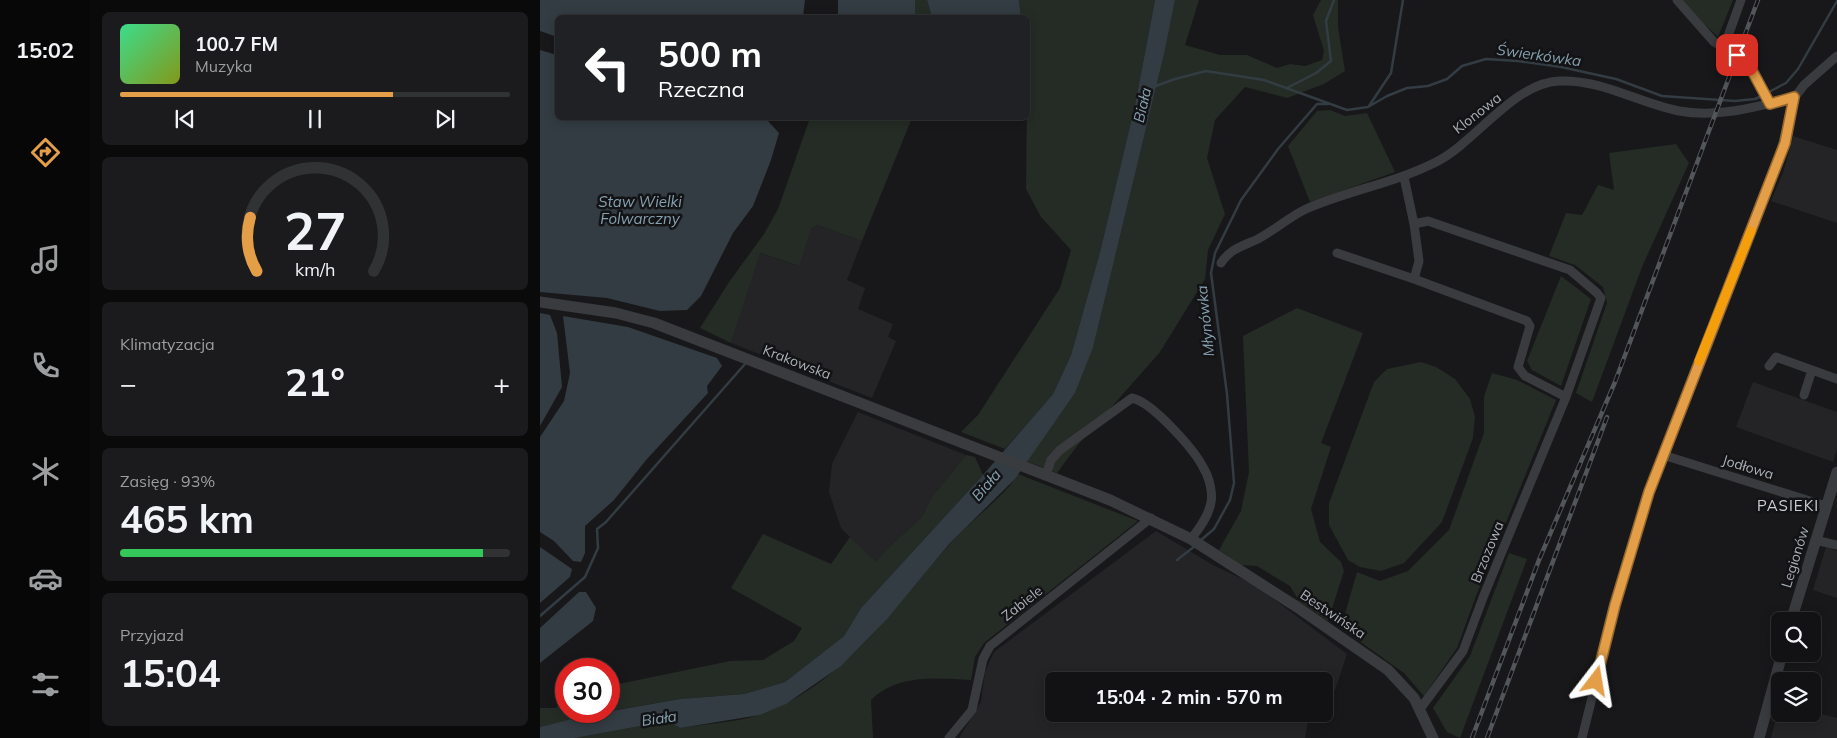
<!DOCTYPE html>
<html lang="pl">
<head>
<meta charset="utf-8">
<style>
  body { margin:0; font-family:Mulish,sans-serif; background:#1b1b1d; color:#f1f3f6; height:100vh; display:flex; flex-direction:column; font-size:19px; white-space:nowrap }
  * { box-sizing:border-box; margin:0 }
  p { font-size:16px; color:#9c9ea0 }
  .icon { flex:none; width:28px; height:28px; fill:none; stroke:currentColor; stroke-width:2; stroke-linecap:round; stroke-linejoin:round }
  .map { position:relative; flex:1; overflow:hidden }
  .sheet { display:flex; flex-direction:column; gap:12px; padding:12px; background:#0a0a0b; width:450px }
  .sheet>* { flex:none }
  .banner { position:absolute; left:15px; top:15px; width:475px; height:105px; border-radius:8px; box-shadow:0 2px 12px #0003,0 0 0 1px #313234; background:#202124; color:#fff; overflow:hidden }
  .fabs { position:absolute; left:1231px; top:612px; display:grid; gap:10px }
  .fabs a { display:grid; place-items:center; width:50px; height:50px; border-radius:8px; background:#121214; box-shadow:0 2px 12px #0003,0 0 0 1px #313234; font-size:25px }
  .speed { position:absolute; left:15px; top:658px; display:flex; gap:10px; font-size:25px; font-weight:700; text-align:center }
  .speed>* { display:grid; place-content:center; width:65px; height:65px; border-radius:50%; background:#121214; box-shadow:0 2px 12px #0003,0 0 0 1px #313234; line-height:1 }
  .speed .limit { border:8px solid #d22; background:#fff; color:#111 }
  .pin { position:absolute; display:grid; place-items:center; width:42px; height:42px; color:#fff; margin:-21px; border-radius:10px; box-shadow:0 2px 8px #0006 }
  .me { position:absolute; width:55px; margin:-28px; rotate:14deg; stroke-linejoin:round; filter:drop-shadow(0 0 4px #0008) }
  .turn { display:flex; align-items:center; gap:18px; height:105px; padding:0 20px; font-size:22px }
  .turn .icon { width:65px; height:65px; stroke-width:2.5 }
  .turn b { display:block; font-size:35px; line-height:42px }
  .big { font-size:38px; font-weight:700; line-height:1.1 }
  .sheet .tile { flex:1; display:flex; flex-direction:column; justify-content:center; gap:8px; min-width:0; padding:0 18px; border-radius:8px; background:#1b1b1d }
  .sheet .dial { align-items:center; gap:0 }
  .dial svg { height:130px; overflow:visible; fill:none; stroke:#313234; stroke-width:7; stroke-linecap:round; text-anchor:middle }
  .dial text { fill:#f1f3f6; stroke:none }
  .song { display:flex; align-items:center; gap:15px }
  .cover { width:60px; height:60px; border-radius:8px; background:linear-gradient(135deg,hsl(150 70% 55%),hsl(70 70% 35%)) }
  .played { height:5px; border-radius:2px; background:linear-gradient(90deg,#e39e47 70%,#313234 70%) }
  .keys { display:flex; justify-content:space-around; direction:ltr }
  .heat { display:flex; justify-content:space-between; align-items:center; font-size:28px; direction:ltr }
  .charge { height:8px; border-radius:4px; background:linear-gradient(90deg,#34c759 93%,#313234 0) }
  .trip { position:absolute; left:505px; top:672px; width:288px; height:50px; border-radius:8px; background:#121214; box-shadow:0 2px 12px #0003,0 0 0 1px #313234; font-weight:700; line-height:50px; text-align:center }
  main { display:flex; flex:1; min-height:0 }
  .tab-bar { display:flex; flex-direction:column; width:90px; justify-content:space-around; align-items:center; background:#070708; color:#9c9ea0 }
  .tab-bar .icon { width:35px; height:35px }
  .tab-bar .selected { color:#e39e47 }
  .tab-bar b { font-size:22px; color:#f1f3f6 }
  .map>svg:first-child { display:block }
  .built { fill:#242427 }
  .green { fill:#242c25 }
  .water { fill:#323c42 }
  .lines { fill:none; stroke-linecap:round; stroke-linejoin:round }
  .stream { stroke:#323c42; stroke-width:2.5 }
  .minor { stroke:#393b3e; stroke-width:9 }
  .tertiary { stroke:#393b3e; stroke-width:11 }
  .rail-casing { stroke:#525559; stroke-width:4.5 }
  .rail { stroke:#131315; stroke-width:2.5; stroke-dasharray:8; stroke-linecap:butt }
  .route-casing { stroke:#94672e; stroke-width:12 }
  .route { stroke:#e39e47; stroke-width:9 }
  .slow { stroke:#f59e0b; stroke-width:9 }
  .labels { text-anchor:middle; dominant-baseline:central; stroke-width:5; stroke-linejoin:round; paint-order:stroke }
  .street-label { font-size:14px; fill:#abb1b8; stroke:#131315 }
  .water-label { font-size:15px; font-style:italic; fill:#86a1b0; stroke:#131315 }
  .neighbourhood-label { font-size:15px; letter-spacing:1px; fill:#cccfd5; stroke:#131315 }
</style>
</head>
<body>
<main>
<nav class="tab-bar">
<b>15:02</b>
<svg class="icon selected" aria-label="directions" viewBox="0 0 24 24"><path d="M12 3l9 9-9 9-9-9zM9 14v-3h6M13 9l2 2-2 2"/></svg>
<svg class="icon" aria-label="music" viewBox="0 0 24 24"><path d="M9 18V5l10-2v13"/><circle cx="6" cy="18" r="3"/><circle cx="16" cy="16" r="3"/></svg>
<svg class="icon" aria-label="phone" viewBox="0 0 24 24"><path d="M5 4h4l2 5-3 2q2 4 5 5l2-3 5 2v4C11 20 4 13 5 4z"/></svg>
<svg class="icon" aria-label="climate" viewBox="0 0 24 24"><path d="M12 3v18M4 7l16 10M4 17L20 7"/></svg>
<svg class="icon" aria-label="car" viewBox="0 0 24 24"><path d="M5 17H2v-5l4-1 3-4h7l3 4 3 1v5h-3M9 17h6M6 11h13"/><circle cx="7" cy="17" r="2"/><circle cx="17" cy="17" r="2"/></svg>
<svg class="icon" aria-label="filters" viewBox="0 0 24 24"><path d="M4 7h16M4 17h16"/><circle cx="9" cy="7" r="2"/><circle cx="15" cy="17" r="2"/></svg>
</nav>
<section class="sheet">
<div class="tile">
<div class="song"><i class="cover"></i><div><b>100.7 FM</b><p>Muzyka</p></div></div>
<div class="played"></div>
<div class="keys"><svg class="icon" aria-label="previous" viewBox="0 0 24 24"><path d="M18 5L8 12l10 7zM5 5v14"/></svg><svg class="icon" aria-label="pause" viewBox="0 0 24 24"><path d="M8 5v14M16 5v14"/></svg><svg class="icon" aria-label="next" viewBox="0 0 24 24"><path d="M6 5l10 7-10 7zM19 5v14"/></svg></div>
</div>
<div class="tile dial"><svg viewBox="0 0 100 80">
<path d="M14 69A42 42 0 1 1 86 69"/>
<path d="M14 69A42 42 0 0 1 10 36" stroke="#e39e47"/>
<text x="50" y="56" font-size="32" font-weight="700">27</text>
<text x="50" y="72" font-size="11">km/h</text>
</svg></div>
<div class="tile"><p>Klimatyzacja</p>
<div class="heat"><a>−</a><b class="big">21°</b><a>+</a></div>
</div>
<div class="tile"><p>Zasięg · 93%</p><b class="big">465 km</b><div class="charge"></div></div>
<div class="tile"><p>Przyjazd</p><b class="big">15:04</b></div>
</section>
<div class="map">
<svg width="1297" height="738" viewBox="0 0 1297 738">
  <rect width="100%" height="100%" fill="#18181a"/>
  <path class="built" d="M1253,136L1297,150V223L1231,201L1244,170Z
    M277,225L322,241L307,280L325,288L318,309L353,324L348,337L356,341L332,398L191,343L219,253L258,266L271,229Z
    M1213,382L1297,412V449L1293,462L1196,427Z
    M318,412L426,455L392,497L382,517L350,546L336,563L301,528L289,492L292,464Z
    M616,531L673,565L715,585L807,654L795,690L784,688V681H514V714H769L765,738H419L441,702L445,672L454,652Z
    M1286,547L1297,551V598L1273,590Z
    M1240,704V714H1272L1273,712L1297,718V738H1231Z"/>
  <path class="green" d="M375,0H387L392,17H375Z
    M479,0H615L595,105L560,252L531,355L513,394L465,449L421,432L438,415L520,288L531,250L501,217L486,189L488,18L481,17Z
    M635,0H659L645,45L680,55H707L737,68L750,64L765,66L782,60L784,51L773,15L781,0H798V27L805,71L784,84L747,98L705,87L675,120L667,158L685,214L668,250L665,279L620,352L537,446L517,473L486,461L535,393L553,348L625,50Z
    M1143,0H1193L1178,37L1153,14Z
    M790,110L805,116L827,113L855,172L770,202L748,146L777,111Z
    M270,118H372L322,241L277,225L271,229L259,266L220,253L191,343L160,328L189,282L224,234L238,209Z
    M1136,144L1149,163L1102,267L1052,402L1036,393L1067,303L1063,287L1035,265L1009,256L1026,213L1042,215L1058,185L1074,190L1069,153Z
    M1021,276L1051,299L1021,386L992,370L987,361Z
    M757,308L823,333L781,443L791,447L771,509L780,542L801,562L804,571L788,621L759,601L750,586L717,566L701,565L679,550L701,511L709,472L703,336Z
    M881,362L896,367L915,379L930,399L935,417L933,438L902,522L864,563L841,571L820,567L808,560L789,525V503L834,382L847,369Z
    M952,373L977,380L1016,400L936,596L917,648L884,696L864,673L801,628L817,572L840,581L868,571L909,530L944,433V397Z
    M426,455L435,457L443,475L321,608L304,636L245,682L204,694L140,699L69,711V686L190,661L223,660L254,641L262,628L191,588L223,534L291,564L310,537L336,562L350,546L382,517L392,497Z
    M478,474L598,521L444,643L435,657L431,680C397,678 357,674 331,700L333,738H35L128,721L140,728C164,724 200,722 222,714C302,685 355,606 409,545C427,523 465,497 478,474Z
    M969,553L987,559L920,738L907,732L893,708L930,656Z
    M26,696V711H68L0,727V708H16Z"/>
  <path class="water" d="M0,0H265L263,17L18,18L17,37L0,31Z
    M298,0H375V17H298Z
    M387,0H479L481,17H392Z
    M615,0H635L625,50L553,348L535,393L475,479L410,543L347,619L301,666L246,704L220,715L140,728L128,721L35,738H0V727L48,715L140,699L204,694L245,682L304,636L321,608L443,475L513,394L531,355L560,252L595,105Z
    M0,50L17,55L18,118H216L228,121L239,133L231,160L213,206L193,233L161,296L147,310L120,311L67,298L0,292Z
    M0,313L10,315L17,333L22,387L0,426Z
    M23,316L88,327L177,358L182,366L167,386L168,393L107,459L74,500L45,526V553L41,562L33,561L14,541L0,532V437L24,401L30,373Z
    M0,547L32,569L30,577L0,603Z
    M39,592H46L56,608L53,621L0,663V628Z"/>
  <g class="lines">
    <path class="stream" d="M613,87L635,79L666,71L724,80L807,110L828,107L847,96L867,88L888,86L907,79L922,66L946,59L978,61L1021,67L1076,79L1122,96L1195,101L1215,99L1222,96
      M747,88L776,73L791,61L786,21L794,0
      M1227,93L1246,83L1258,69L1297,1
      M829,106L851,73L863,0
      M661,540L674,529L690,500L694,483L687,394L671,273L675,253L701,200L738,149L777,104H788
      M637,560L655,546
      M0,616L45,577L58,548L57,529L66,522L205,364"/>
    <path class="minor" d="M1137,0L1174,42L1202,57L1208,63L1230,104
      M1184,47L1201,0
      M864,177L874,224L888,221L1030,270L1057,293L1061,298L1026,397
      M874,224L879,261L874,279L987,321L990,326L978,367L985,376L1026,397L944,595L923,651L880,709
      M797,253L874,279
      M681,263C691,248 703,246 718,239C735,230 749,217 766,209C809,190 856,183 898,161C936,141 974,83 1019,81C1062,79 1098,103 1139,111C1178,118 1217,107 1255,97
      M1229,366L1236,357L1297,379
      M1264,395L1272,370
      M1123,455L1286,506
      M506,475L511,460L520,450L592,398C612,402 655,450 664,469C669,477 673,493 671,502C669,516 659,529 651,539
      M1275,540L1297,545
      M409,738L432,710L443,659L450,646L611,518
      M1042,738L1075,605L1109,492L1236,169L1255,97L1264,85L1297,56"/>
    <path class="tertiary" d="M0,302L76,313L114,323L570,500L651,539L757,607L848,670L874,698L893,738
      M1251,621L1297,472
      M1219,738L1242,654"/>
    <g class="rail-casing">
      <path id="rail" d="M932,738L999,560L1075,382L1218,0
        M947,738L1067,417"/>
    </g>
    <use href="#rail" class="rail"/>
  </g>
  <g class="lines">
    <g class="route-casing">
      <path id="route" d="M1056,681L1075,605L1109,492L1245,143L1254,97L1230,104L1208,63L1197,55"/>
    </g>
    <use href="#route" class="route"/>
    <path class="slow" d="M1159,361L1211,231"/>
  </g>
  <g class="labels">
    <g class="street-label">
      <text transform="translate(937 113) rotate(-38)">Klonowa</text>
      <text transform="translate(257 362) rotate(21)">Krakowska</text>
      <text transform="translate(1208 467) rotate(17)">Jodłowa</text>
      <text transform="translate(947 552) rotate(-68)">Brzozowa</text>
      <text transform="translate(1255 557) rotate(-73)">Legionów</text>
      <text transform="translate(482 603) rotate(-38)">Zabiele</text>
      <text transform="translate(793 614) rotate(34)">Bestwińska</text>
    </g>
    <g class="water-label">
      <text transform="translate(999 55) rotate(8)">Świerkówka</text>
      <text transform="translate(602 105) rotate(-77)">Biała</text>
      <text x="100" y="201">Staw Wielki<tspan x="100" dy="17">Folwarczny</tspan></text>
      <text transform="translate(665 321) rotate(-96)">Młynówka</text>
      <text transform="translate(446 485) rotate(-49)">Biała</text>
      <text transform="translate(119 718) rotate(-8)">Biała</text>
    </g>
    <g class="neighbourhood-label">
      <text x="1248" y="505">PASIEKI</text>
    </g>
  </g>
</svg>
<div class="fabs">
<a><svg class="icon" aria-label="search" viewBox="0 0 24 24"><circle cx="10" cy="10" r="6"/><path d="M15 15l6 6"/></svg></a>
<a><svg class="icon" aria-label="layers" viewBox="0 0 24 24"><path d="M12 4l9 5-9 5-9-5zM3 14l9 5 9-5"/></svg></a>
</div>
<div class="speed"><div class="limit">30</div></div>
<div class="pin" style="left:1197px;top:55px;background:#d93025"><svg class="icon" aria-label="arrive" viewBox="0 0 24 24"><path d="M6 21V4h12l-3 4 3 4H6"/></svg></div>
<svg class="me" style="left:1056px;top:681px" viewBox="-20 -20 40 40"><path d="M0-17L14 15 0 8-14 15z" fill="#e39e47" stroke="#fff" stroke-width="4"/></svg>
<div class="trip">15:04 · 2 min · 570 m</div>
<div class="banner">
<div class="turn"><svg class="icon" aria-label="left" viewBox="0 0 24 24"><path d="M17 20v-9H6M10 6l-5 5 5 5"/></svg><div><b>500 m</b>Rzeczna</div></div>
</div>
</div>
</main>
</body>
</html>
